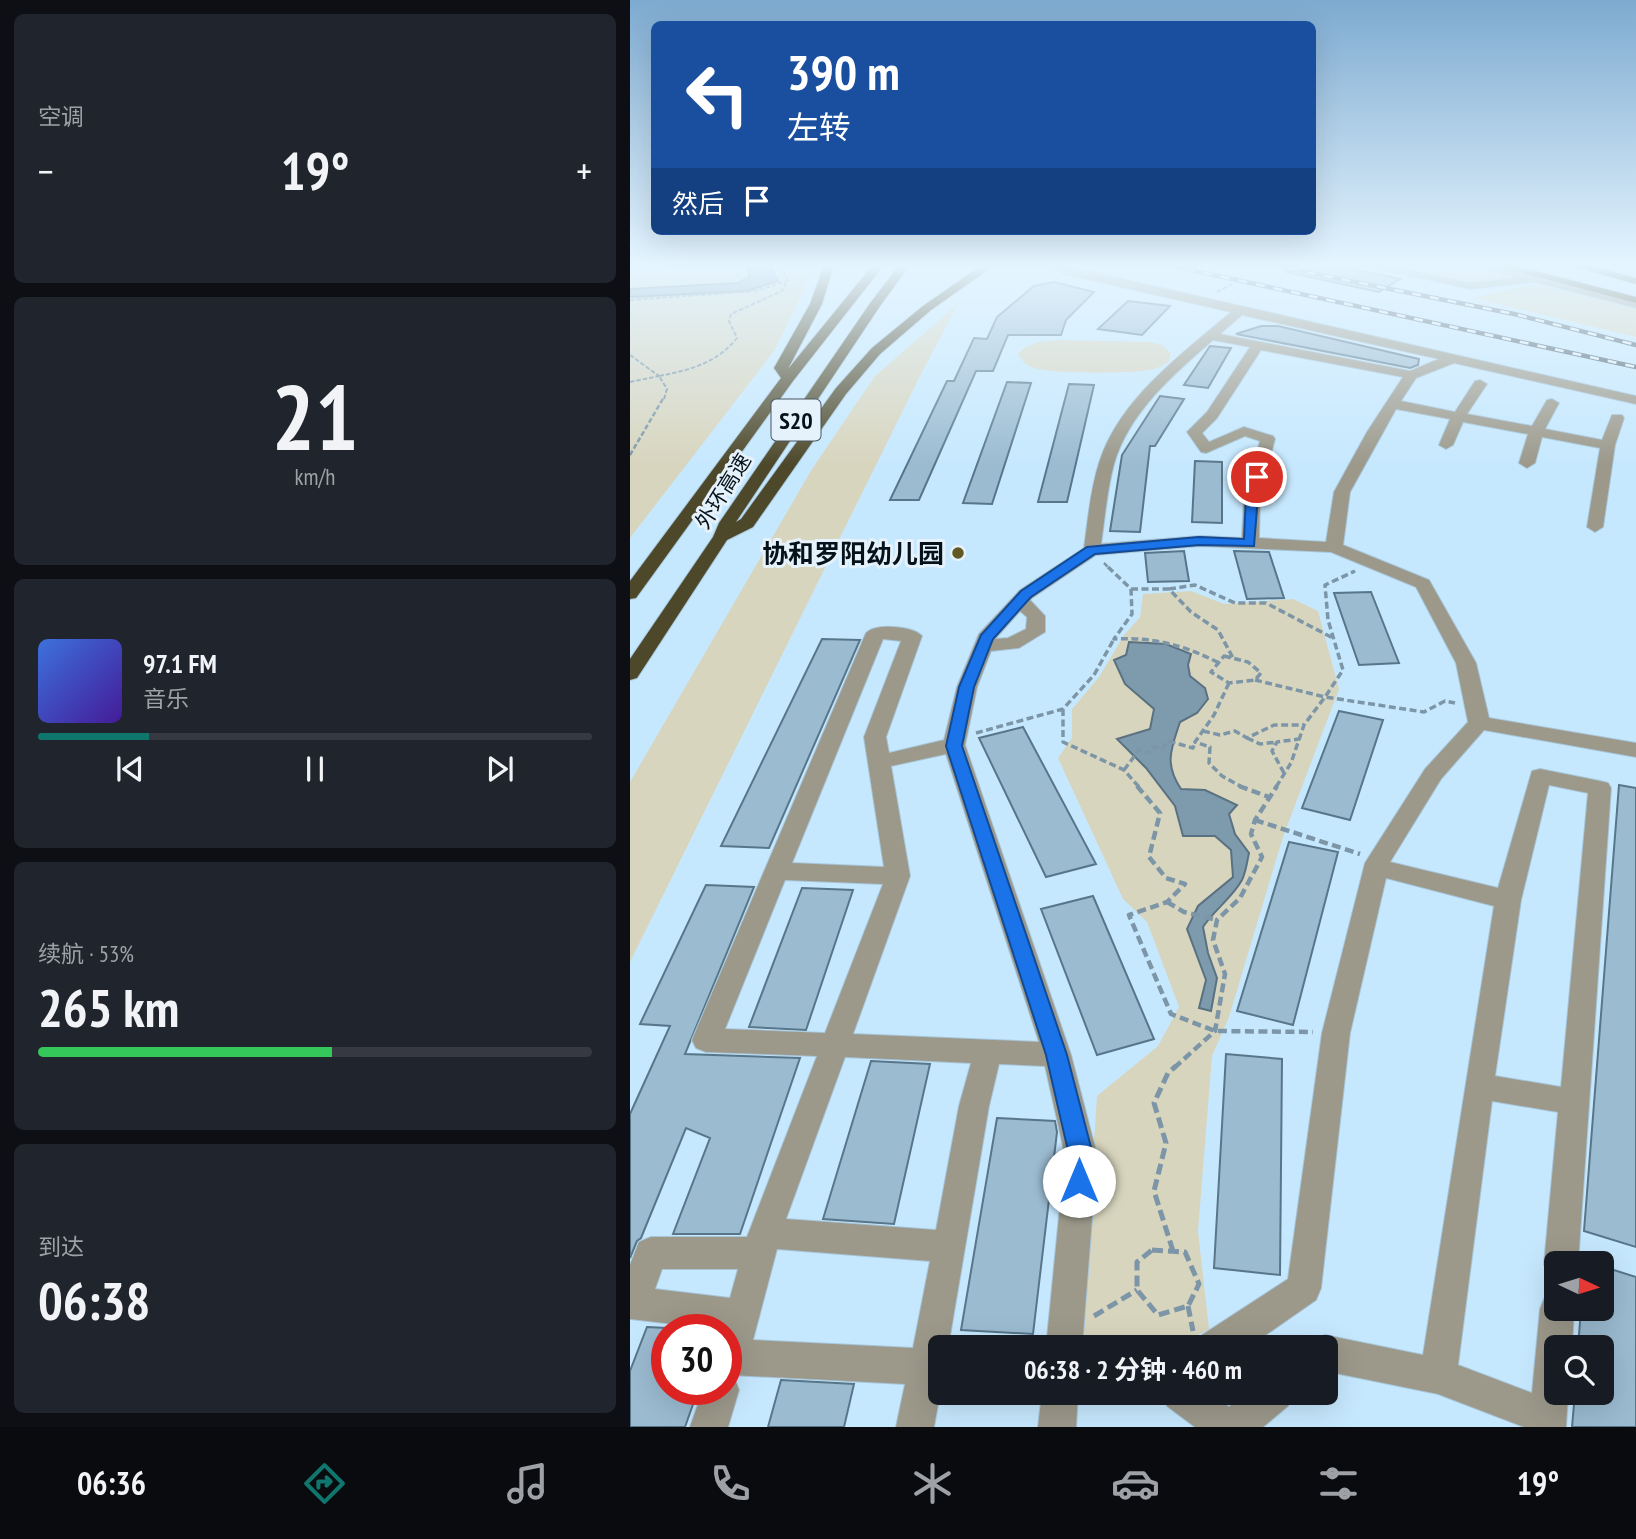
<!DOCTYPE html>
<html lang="zh">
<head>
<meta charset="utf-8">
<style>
  body { margin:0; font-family:"PT Sans Narrow","Noto Sans SC",sans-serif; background:#20242c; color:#f1f3f6; height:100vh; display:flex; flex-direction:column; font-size:26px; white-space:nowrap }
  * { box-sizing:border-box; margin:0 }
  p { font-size:23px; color:#9ea1a6 }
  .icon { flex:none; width:38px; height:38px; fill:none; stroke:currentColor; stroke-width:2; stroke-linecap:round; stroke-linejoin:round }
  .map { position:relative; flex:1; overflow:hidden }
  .panel { display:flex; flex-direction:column; gap:14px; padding:14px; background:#0d0f14; width:630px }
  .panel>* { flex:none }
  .hud { position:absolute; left:21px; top:21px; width:665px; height:214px; border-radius:10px; box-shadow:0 7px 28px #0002; background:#1a4fa0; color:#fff; overflow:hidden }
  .needle { width:46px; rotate:94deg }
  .fabs { position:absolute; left:914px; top:1251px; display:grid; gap:14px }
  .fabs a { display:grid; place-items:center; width:70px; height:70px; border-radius:10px; background:#171b24; box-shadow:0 7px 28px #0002; font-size:35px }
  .speed { position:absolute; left:21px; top:1314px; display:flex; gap:14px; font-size:35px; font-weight:700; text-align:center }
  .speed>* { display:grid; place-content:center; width:91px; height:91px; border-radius:50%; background:#171b24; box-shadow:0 7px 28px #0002; line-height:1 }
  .speed .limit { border:10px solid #d22; background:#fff; color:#111 }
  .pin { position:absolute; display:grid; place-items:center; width:60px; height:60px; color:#fff; margin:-30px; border:4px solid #fff; border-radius:50%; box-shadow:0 2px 7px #0007 }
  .me { position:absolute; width:77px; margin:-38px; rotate:0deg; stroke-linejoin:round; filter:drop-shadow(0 0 5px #0008) }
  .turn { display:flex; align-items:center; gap:24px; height:147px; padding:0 21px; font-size:32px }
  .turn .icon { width:91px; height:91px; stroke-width:2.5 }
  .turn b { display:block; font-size:49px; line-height:60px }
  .then { display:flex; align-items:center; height:66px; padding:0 21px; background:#0003; gap:14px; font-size:26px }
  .big { font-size:52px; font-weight:700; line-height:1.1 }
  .panel .card { flex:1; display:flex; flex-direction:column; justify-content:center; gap:10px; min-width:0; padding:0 24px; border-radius:10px; background:#20242c }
  .panel .dial { align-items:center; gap:0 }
  .dial b { font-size:91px; line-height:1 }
  .song { display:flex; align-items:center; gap:21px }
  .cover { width:84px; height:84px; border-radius:10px; background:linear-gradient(135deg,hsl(220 70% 55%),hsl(260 70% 35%)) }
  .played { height:7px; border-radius:4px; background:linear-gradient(90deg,#0f766e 20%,#363941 20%) }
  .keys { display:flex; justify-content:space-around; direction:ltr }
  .heat { display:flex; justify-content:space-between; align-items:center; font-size:38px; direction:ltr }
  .charge { height:10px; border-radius:5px; background:linear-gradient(90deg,#34c759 53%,#363941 0) }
  .trip { position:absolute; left:298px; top:1335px; width:410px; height:70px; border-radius:10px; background:#171b24; box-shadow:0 7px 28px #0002; font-weight:700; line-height:70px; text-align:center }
  .dock { display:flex; height:112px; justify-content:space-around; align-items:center; background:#090b0e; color:#9ea1a6 }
  .dock .icon { width:49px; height:49px }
  .dock .current { color:#0f766e }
  .dock b { font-size:32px; color:#f1f3f6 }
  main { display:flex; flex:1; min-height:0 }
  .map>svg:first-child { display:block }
  .green { fill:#d8d5be }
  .water { fill:#7e9aad; stroke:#5a7181; stroke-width:2 }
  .building { fill:#9bbbd1; stroke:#58768a; stroke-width:2 }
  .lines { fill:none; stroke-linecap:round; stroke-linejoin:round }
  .minor-casing { stroke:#a7c6da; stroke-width:2 }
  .highway-casing { stroke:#a7c6da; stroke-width:2 }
  .path-far4 { stroke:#7d96a7; stroke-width:2; stroke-dasharray:4.5 2; stroke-linecap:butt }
  .path-far3 { stroke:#7d96a7; stroke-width:2.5; stroke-dasharray:5 2.5; stroke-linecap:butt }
  .path-far2 { stroke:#7d96a7; stroke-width:3.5; stroke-dasharray:7 3.5; stroke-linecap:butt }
  .path-far1 { stroke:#7d96a7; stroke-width:4.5; stroke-dasharray:9 4.5; stroke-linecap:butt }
  .path { stroke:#7d96a7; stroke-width:5; stroke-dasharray:11 5; stroke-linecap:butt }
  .minor { fill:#9c998b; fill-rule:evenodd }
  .highway { fill:#4d482a; fill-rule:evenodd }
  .rail-casing { stroke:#4d616e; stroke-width:4.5 }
  .rail { stroke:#e5f2fb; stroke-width:2.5; stroke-dasharray:9; stroke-linecap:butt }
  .route { fill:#1a73e8; stroke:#114b97; stroke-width:2 }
  .poi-dot { fill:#615825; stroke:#e5f2fb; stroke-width:2.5 }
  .labels { text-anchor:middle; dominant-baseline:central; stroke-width:6; stroke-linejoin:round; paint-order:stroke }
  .far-street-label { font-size:21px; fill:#06121a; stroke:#e5f2fb }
  .shield { fill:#e5f2fb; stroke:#49555e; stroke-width:2 }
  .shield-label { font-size:24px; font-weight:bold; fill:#06121a }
  .poi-label { font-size:26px; font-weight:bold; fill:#06121a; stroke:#e5f2fb; text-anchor:end }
</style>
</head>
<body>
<main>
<section class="panel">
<div class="card"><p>空调</p>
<div class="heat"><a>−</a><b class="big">19°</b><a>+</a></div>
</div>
<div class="card dial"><b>21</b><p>km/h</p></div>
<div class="card">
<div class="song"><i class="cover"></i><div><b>97.1 FM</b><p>音乐</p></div></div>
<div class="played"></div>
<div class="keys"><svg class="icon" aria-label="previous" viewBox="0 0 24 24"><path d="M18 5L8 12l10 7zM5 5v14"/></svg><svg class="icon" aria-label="pause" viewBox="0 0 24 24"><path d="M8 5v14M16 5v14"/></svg><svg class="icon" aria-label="next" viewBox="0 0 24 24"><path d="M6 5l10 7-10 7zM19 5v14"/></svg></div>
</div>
<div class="card"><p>续航 · 53%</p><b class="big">265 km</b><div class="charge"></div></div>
<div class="card"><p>到达</p><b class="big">06:38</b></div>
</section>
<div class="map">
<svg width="1006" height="1427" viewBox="0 0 1006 1427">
  <rect width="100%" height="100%" fill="#c6e8fe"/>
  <path class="green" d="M0,265H116L120,276L108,283L0,289Z
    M139,265H182L176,286L144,351L0,538V297L128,289L147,281Z
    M762,265H837L889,279L844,282Z
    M905,284L1006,309V337L842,298Z
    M328,304L289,378L0,962V782L182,469L245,376Z
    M426,340L519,342L532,345L541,353L539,362C534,364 529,368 524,369C506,374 422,374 404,368C396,365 392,361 388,354L394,348L408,342Z
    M561,591L594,604L663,599L688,611L709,689L653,837L599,1017L582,1056L568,1231L579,1329L550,1345L536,1348L450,1347L467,1096L528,1046L549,1007L517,922L493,899L428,758L442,738V709L469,677L494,635L510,617L513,594Z"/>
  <path class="water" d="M116,265H139L148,281L117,291L0,297V289L108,283L120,276Z
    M499,642L536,644L561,654L558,665L560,676L575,688L578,699L567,713L550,722C541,749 534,764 551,789L575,790L607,805L599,814L605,834L619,853C617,862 616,872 612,880C602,898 584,910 573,927L578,953L587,978L581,1011L569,1008L576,980L557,929L568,906L603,877L601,850L585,836H553L545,806L516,768L487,739L520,729L524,709L495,684L484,660L496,655Z"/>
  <path class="building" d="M655,265H703L770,279L749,292L655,272Z
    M424,282L464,292L436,320L431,335H378L363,371H346L289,500H260L317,381H324L344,338L357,339L367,317L404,286Z
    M498,301L540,306L512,335L468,329Z
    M631,326H648L789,359L788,365L780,368L606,334Z
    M580,346L601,348L578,388L554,385Z
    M377,382L401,383L362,504L333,503Z
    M439,384L464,385L437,502H408Z
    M530,396L554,399L525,446H520L510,532L480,531L492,455Z
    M565,461L592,462V523L562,522Z
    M554,551L559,581L518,582L515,553Z
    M604,551L639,552L654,598L617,599Z
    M741,592L769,663L729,665L704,593Z
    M192,639L230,640L139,848L91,846Z
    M709,711L753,720L720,820L672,808Z
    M393,727L466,864L416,877L349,738Z
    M989,785L1006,788V1247L954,1231Z
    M659,842L708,852L663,1025L607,1011Z
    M76,885L124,887L55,1054L170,1058L110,1234H43L80,1138L56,1128L11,1238L7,1241L0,1258V1114L40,1026L10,1024Z
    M172,888L223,890L176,1030L119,1027Z
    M463,896L524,1039L467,1055L411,909Z
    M596,1054L652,1059L650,1275L584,1268Z
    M241,1061L300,1064L264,1224L193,1219Z
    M367,1118L425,1121L427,1132L403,1334L331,1330Z
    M971,1266L1006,1277V1427H942L945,1393H971V1348H948L951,1309H971Z
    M17,1327L37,1328V1390H68L55,1427H0V1371Z
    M151,1380L224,1384L214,1427H138Z"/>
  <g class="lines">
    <g class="minor-casing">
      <path id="minor" d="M415,265H431L1006,396V404L824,363L786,378L771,401L825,412L845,381L850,380L857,384L837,414L902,426L917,400L922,399L929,403L915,429L972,440L982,415H992L994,418L985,445L973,527L965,532L957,527L970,448L912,437L905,463L897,468L889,463L898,434L833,422L823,445L816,449L809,445L820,419L766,409L720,492L713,545L799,580L846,663L859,718L1006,743V757L854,730L811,779L760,862L868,888L902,771L910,769L970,781L978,783L981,788L948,1264H926V1278L919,1275L914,1264L928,1112L862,1101L828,1365L902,1393L910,1309L915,1297L926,1292V1309H944L942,1348H926V1393H938L936,1427H894L808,1394L695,1371V1348H679L682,1340L695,1335L793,1355L864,906L756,878L720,1033L691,1288L686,1300L617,1348H567L572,1335L658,1279L692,1033L735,863L795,769L838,722L826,663L786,587L701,552L570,546L466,555L402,598L400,600L415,616V632L389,648L361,651L347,687L335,745L441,1055L467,1155L452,1348H416L435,1155L415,1066L369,1064L359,1106L318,1348H310V1393L304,1427H266L275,1384L101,1375L96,1373V1330L0,1319V1265L9,1242L21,1237H117L187,1056L76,1052L66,1048L62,1040L236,633C245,623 283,626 292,636L256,737L259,753L314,740L327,687L349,634L390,590L454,548C458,520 460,491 469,463C489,399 552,354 601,312L434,274ZM612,315L809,359L780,371L590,334ZM583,340L620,347L577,412L557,432L571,452L576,453L615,436L630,441L614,496L612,538L570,536L471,544C475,517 477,490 484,464C499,412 544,374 583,340ZM631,350L773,377L737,432L704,492L696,542L629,538L630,496L645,439L643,436L614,427L579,442L572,433L587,418ZM390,611L397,617L396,629L378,638L365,639ZM253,639L271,641L234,737L254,867L162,863ZM316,754L409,1042L223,1034L280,876L261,766ZM919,785L958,793L931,1087L865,1076L891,900ZM155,880L253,884L195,1033L95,1029ZM215,1057L341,1063L329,1106L306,1230L156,1219ZM147,1249L300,1261L283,1348L123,1340ZM32,1269H108L100,1298L25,1289Z
        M732,265H755L840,283L887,278L846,265H865L1006,301V308L905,282L840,289Z
        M96,1374L104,1377L109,1390L98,1427H60L73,1390H96Z
        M412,1393H448L446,1427H408Z
        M532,1393H581L599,1407L616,1393H663L658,1406L633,1427H565L537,1406Z"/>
    </g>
    <g class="highway-casing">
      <path id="highway" d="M194,265H204L192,304L158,369L243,265H254L163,381L6,598L0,599V581L151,378L144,368L180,304Z
        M269,265H280L250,306L106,522L111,519L206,388L242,348L293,306L352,265H365L301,310L250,354L216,394L123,527L97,540L7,678L0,680V659L83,537L89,523L241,302Z
        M863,265H882L1006,297V303Z
        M938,265H957L1006,278V284Z"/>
    </g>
    <path class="path-far4" d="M608,265L616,267
      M587,292L602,284
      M0,300L126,291L157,281
      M0,355L29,376
      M0,382L29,376
      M34,399L37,389L29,376C60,370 87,363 107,338L99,321L101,314L152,291L158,280L150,265"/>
    <path class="path-far3" d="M0,455L34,397
      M474,563L480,569"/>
    <path class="path-far2" d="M478,567L501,589L502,614L484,639C523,637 554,645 589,663
      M501,589H539L561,612L588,630L603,658
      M539,589L565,585L605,603H636L703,638
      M594,656L618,662L631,673L625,680L599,683L581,672Z
      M625,680L695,697L713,670L698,620L695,585L725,571
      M599,683L584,715L565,742L580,747L579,763L592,776L612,787
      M433,709V742L494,770L509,787
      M573,731L590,735L605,731L617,738L644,725H674
      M346,733L433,709L464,675L484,639
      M617,738L630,744L647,742
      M494,770L509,750L520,753L523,747L532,749L538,741L563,748L565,742
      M654,773L642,751L647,742L669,739
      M646,787L661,763L674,725L695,697L794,712L815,701L825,703"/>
    <path class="path-far1" d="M507,786L530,813L519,857L536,878L555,884L537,902L499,915L541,1014L585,1031L683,1032
      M609,786L639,797
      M625,820L730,854
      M537,902L554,912L587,920
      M544,1068L585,1031L595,974L583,940L587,920L610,898L632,857L621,834L625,820L647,786"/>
    <path class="path" d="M522,1250L555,1252L569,1284L558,1306L528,1315L507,1290V1262Z
      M543,1251L524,1191L536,1143L524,1103L538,1073L546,1066
      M558,1306L563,1331
      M464,1316L507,1290"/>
    <use href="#minor" class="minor"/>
    <use href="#highway" class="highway"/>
    <g class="rail-casing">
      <path id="rail" d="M538,265L1006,367
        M641,265L884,314L1006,345"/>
    </g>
    <use href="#rail" class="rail"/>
  </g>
  <linearGradient id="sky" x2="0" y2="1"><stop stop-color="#7daad0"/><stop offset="0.57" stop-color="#e5f5ff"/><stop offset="1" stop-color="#e5f5ff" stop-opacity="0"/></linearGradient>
  <rect width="1006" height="465" fill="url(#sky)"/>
  <path class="route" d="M627,474L633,477L628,496L624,546L569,545L465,554L401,597L363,639L344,687L332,746L437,1055L463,1155L461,1181L457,1188L449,1192L440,1188L437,1181L439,1155L416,1055L316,746L329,687L351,635L391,591L457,547L569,537L614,539L616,496L621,477Z"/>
  <circle class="poi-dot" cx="328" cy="553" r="7"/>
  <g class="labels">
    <g class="far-street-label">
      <text transform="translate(93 491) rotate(-58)">外环高速</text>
    </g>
    <rect class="shield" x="141.5" y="399.5" width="49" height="41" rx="5"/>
    <g class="shield-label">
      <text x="166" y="420">S20</text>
    </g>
    <g class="poi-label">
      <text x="314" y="553">协和罗阳幼儿园</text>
    </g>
  </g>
</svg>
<div class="fabs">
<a><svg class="needle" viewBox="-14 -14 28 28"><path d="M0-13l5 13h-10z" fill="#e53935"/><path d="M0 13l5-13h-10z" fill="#9ea1a6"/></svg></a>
<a><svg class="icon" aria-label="search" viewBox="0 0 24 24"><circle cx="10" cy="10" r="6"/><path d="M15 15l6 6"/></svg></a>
</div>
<div class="speed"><div class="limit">30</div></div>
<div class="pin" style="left:627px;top:477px;background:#d93025"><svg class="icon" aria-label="arrive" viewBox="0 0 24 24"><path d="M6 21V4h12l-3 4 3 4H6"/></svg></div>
<svg class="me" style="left:449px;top:1181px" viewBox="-20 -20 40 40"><circle r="19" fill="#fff"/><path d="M0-13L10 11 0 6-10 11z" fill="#1a73e8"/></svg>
<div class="trip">06:38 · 2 分钟 · 460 m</div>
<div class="hud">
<div class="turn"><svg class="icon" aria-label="left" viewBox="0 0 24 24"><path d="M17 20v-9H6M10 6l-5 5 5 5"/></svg><div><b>390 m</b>左转</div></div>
<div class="then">然后<svg class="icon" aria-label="arrive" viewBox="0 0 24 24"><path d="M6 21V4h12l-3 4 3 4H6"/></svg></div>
</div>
</div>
</main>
<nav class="dock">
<b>06:36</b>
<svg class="icon current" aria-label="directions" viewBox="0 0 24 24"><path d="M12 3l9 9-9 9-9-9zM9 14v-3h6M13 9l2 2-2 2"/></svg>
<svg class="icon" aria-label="music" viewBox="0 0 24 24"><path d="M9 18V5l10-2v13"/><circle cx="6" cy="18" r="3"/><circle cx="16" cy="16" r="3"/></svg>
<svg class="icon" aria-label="phone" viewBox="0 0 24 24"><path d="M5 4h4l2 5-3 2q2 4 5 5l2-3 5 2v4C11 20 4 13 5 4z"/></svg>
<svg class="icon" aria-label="climate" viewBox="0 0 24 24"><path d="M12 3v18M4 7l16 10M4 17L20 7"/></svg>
<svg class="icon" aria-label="car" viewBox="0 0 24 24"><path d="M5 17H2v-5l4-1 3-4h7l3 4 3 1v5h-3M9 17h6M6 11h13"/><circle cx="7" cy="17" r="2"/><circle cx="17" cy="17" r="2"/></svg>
<svg class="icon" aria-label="filters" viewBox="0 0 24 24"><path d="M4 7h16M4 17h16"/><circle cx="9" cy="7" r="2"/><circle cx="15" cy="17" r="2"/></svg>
<b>19°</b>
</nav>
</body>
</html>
